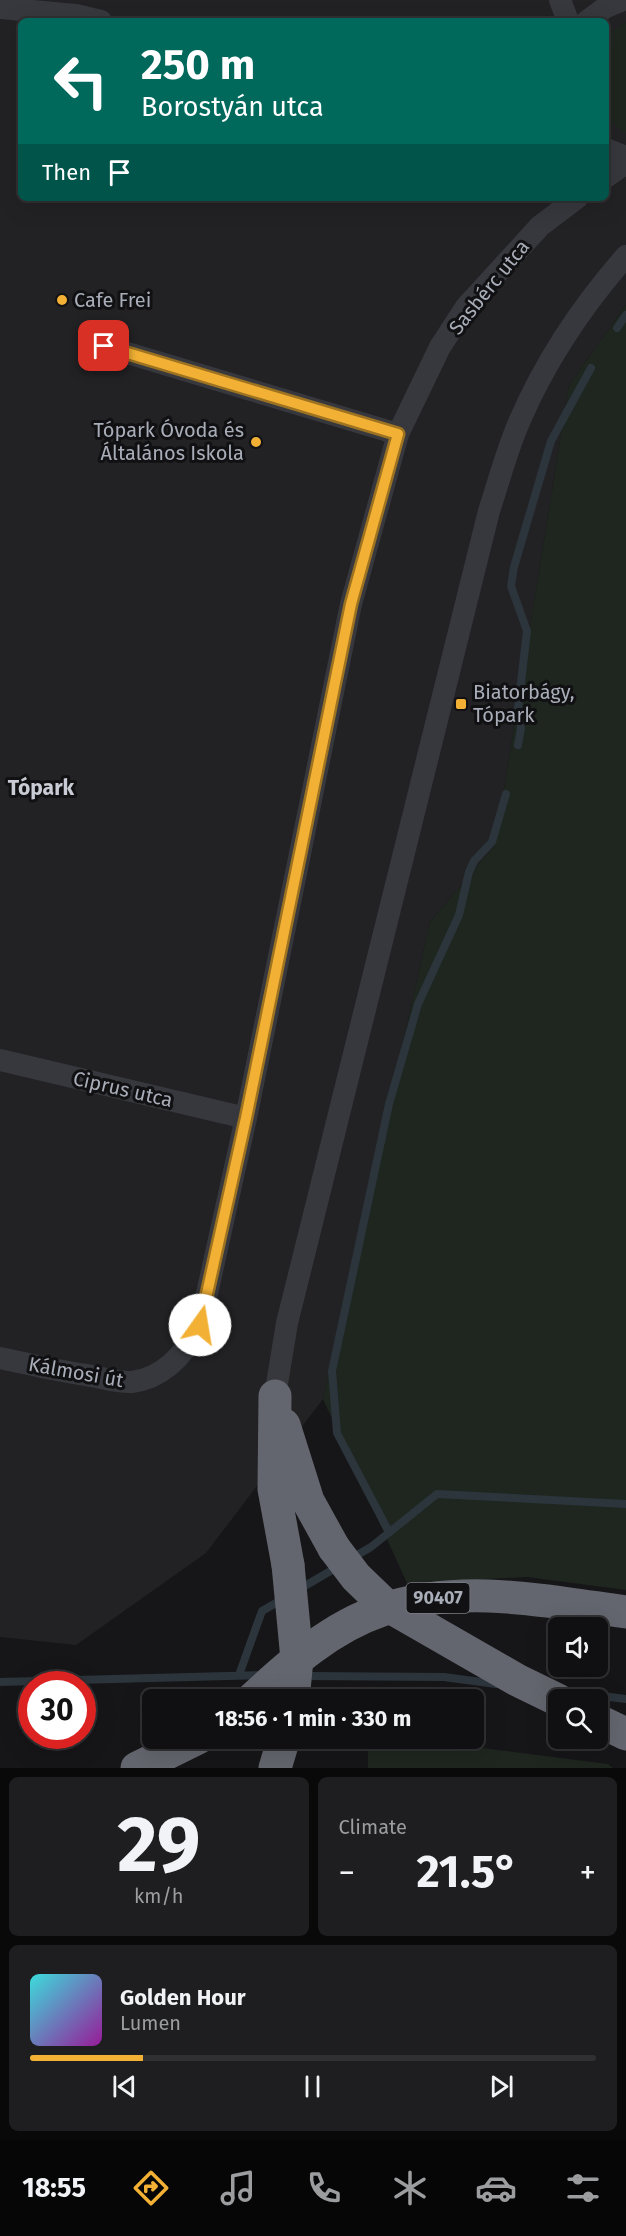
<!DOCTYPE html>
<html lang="en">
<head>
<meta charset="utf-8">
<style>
  body { margin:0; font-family:"Fira Sans",sans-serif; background:#1e1e20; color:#f1f3f6; height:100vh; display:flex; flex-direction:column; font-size:22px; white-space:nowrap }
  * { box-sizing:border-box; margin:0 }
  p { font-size:20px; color:#9c9d9f }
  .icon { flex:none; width:33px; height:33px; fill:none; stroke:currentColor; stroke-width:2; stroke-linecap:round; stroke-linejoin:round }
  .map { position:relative; height:1768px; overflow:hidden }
  .drawer { display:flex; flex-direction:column; gap:9px; padding:9px; background:#09090a; flex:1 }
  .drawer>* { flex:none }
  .hud { position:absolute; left:18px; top:18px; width:591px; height:183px; border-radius:9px; box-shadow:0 6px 24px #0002,0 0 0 2px #303032; background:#00695c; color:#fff; overflow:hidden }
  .tools { position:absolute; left:548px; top:1617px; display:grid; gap:12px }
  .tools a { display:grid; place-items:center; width:60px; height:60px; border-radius:9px; background:#101012; box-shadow:0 6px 24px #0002,0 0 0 2px #303032; font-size:30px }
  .speed { position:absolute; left:18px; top:1671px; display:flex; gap:12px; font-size:30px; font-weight:700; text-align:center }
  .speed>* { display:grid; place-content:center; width:78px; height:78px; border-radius:50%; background:#101012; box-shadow:0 6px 24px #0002,0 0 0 2px #303032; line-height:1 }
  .speed .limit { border:9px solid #d22; background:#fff; color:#111 }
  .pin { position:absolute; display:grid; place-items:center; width:51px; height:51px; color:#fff; margin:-26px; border-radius:12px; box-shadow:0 3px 9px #0006 }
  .me { position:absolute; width:66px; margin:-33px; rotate:13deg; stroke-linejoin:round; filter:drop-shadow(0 0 4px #0008) }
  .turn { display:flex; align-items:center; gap:21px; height:126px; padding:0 24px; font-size:27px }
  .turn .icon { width:78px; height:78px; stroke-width:2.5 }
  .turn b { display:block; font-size:42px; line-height:51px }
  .then { display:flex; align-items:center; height:57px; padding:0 24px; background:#0003; gap:12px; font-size:22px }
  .big { font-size:45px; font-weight:700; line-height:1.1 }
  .drawer .tile { flex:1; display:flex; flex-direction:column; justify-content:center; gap:9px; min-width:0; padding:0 21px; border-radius:9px; background:#1e1e20 }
  .drawer .dial { align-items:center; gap:0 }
  .dial b { font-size:78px; line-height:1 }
  .song { display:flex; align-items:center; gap:18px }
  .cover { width:72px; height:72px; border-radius:9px; background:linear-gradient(135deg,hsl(180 70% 55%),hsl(300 70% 35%)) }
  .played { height:6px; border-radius:3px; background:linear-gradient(90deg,#f2b134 20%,#303032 20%) }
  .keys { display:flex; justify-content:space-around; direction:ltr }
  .heat { display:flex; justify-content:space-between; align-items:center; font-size:33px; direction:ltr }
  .drawer .tiles { flex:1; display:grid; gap:9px; grid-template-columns:1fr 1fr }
  .tile:last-child { grid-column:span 2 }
  .trip { position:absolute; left:142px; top:1689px; width:342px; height:60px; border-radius:9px; background:#101012; box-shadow:0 6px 24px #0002,0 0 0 2px #303032; font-weight:700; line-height:60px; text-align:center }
  .tabs { display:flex; height:96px; justify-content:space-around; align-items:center; background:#060607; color:#9c9d9f }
  .tabs .icon { width:42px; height:42px }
  .tabs .active { color:#f2b134 }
  .tabs b { font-size:27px; color:#f1f3f6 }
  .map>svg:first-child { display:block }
  .built { fill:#222225; fill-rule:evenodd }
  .green { fill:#1e261f }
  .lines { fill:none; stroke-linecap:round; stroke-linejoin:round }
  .stream { stroke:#2c353c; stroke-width:8 }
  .minor { stroke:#37383d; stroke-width:22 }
  .motorway { stroke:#63666e; stroke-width:33 }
  .motorway-bridge { stroke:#63666e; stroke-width:33 }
  .route-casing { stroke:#9d7322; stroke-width:15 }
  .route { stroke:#f2b134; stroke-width:10 }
  .poi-dot { fill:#f2b134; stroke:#111113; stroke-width:2 }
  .labels { text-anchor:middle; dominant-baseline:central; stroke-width:6; stroke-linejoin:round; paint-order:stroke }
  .shield { fill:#111113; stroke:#7b7e86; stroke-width:1.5 }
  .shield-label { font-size:18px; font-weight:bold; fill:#a8adb8 }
  .street-label { font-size:20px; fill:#a8adb8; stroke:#111113 }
  .poi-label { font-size:20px; fill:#a8adb8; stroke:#111113; text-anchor:start }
  .neighbourhood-label { font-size:21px; font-weight:bold; fill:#c9ccd4; stroke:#111113 }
</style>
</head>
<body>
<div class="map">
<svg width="626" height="1768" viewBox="0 0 626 1768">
  <rect width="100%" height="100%" fill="#161618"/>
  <path class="built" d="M0,0H626V305L569,385L495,845L430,922L323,1399L206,1553L76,1645L0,1637ZM21,21H606V198H21Z"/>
  <path class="green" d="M626,22V132L606,120V34Z
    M626,305V1590L527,1577L407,1583L323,1399L430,922L495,845L569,385Z
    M368,1738L413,1739L608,1764L613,1768H368Z"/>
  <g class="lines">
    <path class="stream" d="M617,328L626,315
      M518,745L521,728L518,708L527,631L511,586L514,567L551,441L591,368
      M389,1532L337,1433L332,1371L389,1104L418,1004L459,915L469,872L474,861L492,842L506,794
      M352,1558L371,1547L437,1494L626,1504
      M298,1590L339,1566
      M239,1675L262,1611L283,1599
      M302,1676L444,1677L496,1684
      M0,1682L263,1675
      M562,1691L626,1699"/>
    <path class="minor" d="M560,0L568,21
      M0,8L76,15L101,21
      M587,21L606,7L623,0
      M606,149L626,157
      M606,177L626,163
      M104,346L398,434
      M0,1060L246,1118
      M0,1358C29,1364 57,1371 86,1375C100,1377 118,1383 132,1382C165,1378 186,1352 200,1325L246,1118L351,604L398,434L440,347L466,307L540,226L577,198
      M275,1396L287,1323L489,511C499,481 507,449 520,420C546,360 583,305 626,256"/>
    <path class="motorway" d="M275,1396L274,1489L288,1565
      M284,1425L308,1501L334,1548
      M251,1700C290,1664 331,1627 382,1610C461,1583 546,1601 626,1612
      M597,1720L626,1734
      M137,1768L198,1738
      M275,1768L284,1738"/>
    <path class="motorway-bridge" d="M334,1548L356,1577L383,1603L517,1680L558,1700
      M288,1565L297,1659L293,1700"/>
  </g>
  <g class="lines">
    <g class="route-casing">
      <path id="route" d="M104,346L398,434L351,604L246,1118L200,1325"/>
    </g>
    <use href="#route" class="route"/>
  </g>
  <g class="poi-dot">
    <circle cx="62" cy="300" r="6"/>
    <circle cx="256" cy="442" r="6"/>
    <rect x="455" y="698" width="12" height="12" rx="3"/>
  </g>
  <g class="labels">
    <rect class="shield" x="406.5" y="1583" width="63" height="30" rx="4.5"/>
    <g class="shield-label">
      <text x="438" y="1598">90407</text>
    </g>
    <g class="street-label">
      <text transform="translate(489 287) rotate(-51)">Sasbérc utca</text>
      <text transform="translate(123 1089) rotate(13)">Ciprus utca</text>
      <text transform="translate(76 1372) rotate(10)">Kálmosi út</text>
    </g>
    <g class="poi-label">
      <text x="74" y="300">Cafe Frei</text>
      <text x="244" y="430" text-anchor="end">Tópark Óvoda és<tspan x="244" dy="23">Általános Iskola</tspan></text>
      <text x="473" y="692">Biatorbágy,<tspan x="473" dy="23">Tópark</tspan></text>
    </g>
    <g class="neighbourhood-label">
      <text x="41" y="788">Tópark</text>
    </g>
  </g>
</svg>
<div class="tools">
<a><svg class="icon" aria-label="sound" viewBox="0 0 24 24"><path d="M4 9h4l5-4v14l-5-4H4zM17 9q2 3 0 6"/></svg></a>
<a><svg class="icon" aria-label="search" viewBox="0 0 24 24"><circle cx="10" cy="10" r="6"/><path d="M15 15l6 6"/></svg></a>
</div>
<div class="speed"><div class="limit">30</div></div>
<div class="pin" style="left:104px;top:346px;background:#d93025"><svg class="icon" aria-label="arrive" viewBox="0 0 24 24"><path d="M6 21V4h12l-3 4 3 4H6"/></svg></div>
<svg class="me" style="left:200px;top:1325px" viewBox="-20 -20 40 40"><circle r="19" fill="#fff"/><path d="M0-13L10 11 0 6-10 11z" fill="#f2b134"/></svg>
<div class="trip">18:56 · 1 min · 330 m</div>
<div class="hud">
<div class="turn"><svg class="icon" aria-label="left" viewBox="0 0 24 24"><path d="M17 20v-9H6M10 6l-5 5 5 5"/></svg><div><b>250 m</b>Borostyán utca</div></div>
<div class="then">Then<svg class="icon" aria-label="arrive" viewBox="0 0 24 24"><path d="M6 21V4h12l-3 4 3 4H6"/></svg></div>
</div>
</div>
<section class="drawer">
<div class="tiles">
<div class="tile dial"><b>29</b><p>km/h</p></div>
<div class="tile"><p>Climate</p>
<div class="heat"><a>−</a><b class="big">21.5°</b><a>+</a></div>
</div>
<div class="tile">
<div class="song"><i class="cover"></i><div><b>Golden Hour</b><p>Lumen</p></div></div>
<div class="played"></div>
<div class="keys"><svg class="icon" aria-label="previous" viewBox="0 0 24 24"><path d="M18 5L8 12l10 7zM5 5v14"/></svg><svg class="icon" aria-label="pause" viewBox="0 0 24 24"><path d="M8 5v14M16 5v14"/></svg><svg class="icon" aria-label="next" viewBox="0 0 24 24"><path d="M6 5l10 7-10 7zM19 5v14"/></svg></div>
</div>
</div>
</section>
<nav class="tabs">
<b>18:55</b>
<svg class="icon active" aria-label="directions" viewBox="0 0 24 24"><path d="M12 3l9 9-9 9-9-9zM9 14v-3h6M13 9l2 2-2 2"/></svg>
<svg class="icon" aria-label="music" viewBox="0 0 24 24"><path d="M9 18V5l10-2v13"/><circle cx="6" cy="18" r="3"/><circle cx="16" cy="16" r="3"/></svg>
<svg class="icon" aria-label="phone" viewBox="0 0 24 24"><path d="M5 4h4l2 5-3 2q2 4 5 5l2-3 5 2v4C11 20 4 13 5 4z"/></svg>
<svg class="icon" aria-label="climate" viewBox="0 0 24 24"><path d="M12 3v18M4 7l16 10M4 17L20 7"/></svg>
<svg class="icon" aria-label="car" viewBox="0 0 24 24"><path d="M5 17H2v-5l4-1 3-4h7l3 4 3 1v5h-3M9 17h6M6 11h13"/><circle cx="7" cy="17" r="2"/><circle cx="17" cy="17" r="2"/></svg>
<svg class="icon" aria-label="filters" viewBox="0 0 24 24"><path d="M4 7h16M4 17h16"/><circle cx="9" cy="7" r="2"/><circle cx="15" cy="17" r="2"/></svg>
</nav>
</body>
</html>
